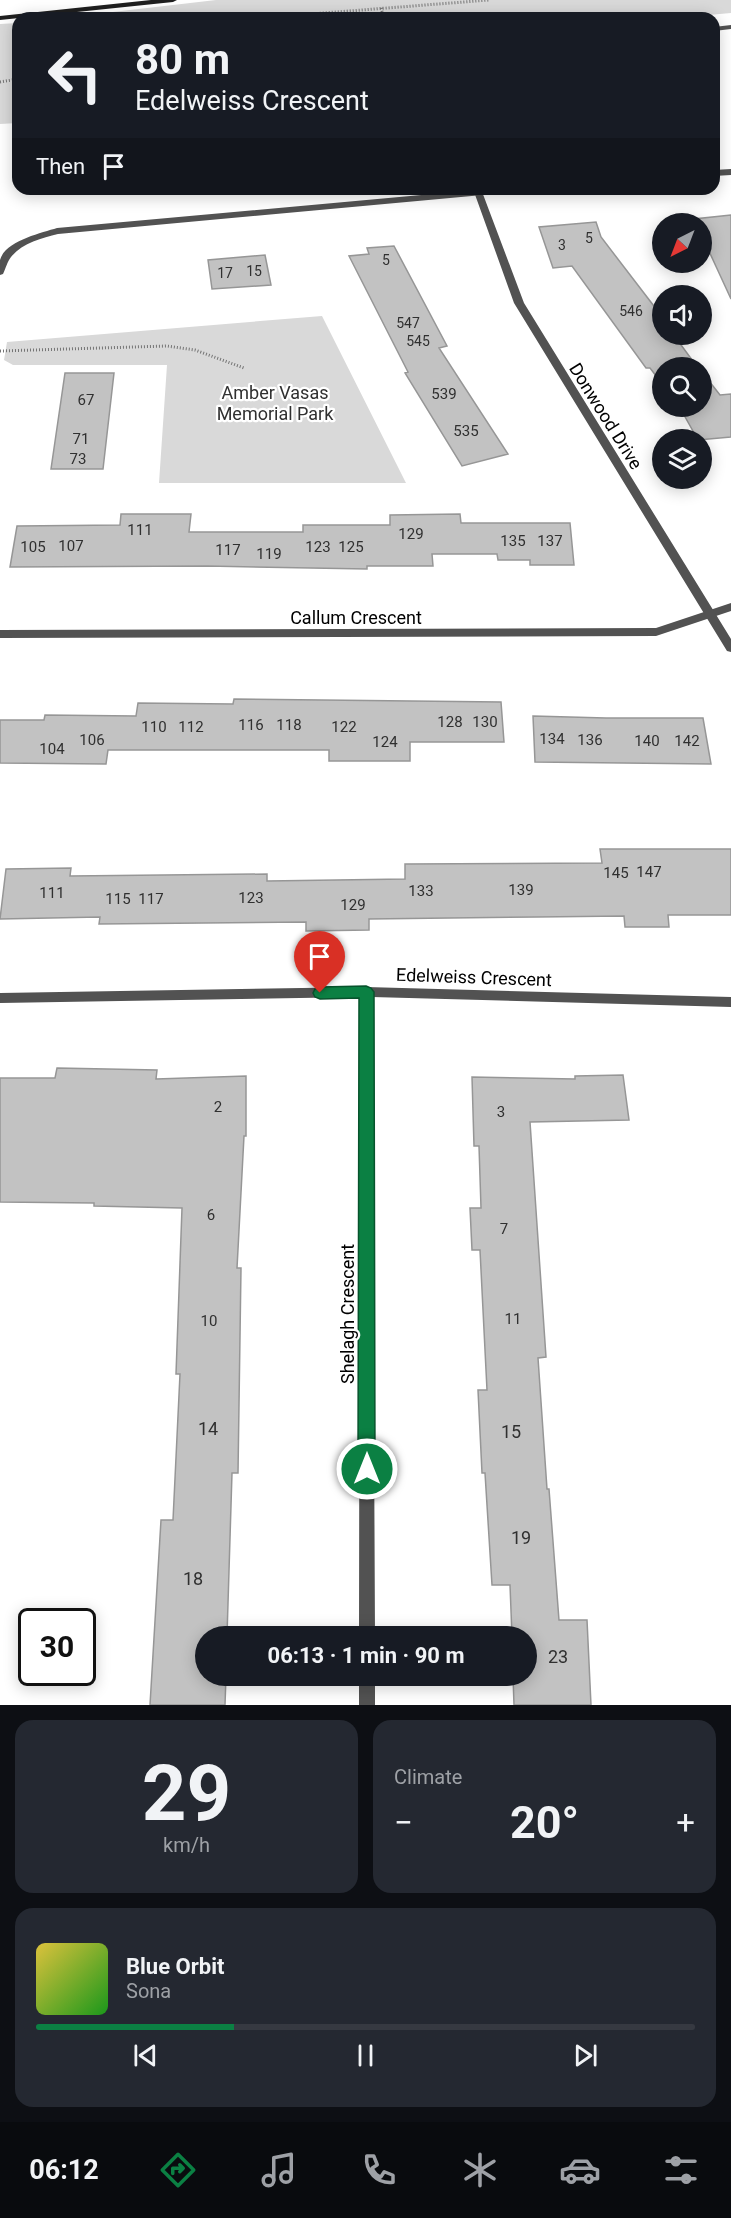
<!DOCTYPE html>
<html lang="en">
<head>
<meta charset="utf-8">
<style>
  body { margin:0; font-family:Roboto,sans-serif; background:#242831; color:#f1f3f6; height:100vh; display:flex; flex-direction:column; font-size:22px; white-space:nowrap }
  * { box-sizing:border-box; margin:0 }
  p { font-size:20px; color:#9ea1a6 }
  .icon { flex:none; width:33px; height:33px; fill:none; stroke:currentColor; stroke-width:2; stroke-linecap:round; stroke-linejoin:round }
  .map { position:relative; height:1705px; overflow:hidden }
  .side { display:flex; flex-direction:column; gap:15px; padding:15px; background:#0d0f14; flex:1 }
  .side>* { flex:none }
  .guide { position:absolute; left:12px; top:12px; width:708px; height:183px; border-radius:18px; box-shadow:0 3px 15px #0003; background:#171b24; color:#f1f3f6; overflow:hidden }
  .needle { width:39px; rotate:222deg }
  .tools { position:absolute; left:652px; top:213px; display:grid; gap:12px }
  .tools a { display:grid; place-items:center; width:60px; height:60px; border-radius:50%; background:#171b24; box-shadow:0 3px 15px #0003; font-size:30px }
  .speed { position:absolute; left:18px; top:1608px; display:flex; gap:12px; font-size:30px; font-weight:700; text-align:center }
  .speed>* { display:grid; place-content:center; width:78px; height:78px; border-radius:50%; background:#171b24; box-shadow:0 3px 15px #0003; line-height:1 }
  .speed .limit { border:3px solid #111; border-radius:9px; background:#fff; color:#111 }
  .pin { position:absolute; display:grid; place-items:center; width:51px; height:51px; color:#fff; margin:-62px -26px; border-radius:50% 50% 50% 0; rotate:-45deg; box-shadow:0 0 6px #0007 }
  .pin .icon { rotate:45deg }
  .me { position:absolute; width:66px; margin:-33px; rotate:0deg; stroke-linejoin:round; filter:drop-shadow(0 0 4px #0008) }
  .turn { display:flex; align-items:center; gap:21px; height:126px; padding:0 24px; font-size:27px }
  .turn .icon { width:78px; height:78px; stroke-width:2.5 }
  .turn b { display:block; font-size:42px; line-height:51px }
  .then { display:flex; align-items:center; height:57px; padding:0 24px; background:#0003; gap:12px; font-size:22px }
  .big { font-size:45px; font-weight:700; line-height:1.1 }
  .side .widget { flex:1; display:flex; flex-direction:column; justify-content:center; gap:9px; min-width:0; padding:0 21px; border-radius:18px; background:#242831 }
  .side .dial { align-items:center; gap:0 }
  .dial b { font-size:78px; line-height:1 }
  .song { display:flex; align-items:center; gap:18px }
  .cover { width:72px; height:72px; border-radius:9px; background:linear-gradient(135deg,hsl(50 70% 55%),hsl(120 70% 35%)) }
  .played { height:6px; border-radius:3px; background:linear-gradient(90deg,#0b8043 30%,#363941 30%) }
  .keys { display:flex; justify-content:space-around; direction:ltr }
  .heat { display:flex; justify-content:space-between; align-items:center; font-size:33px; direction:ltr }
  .side .tiles { flex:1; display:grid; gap:15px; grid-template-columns:1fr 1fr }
  .widget:last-child { grid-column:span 2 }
  .trip { position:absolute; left:195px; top:1626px; width:342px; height:60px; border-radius:30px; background:#171b24; box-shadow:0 3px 15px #0003; font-weight:700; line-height:60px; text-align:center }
  .menu { display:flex; height:96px; justify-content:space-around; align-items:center; background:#090b0e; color:#9ea1a6 }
  .menu .icon { width:42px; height:42px }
  .menu .selected { color:#0b8043 }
  .menu b { font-size:27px; color:#f1f3f6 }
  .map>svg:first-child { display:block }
  .green { fill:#d9d9d9 }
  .building { fill:#c2c2c2; stroke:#969696; stroke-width:1.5 }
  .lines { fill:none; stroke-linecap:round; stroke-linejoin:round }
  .path { stroke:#747474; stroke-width:3; stroke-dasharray:1 2; stroke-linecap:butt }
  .minor { fill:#525252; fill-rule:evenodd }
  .tertiary { fill:#525252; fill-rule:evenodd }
  .secondary { fill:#1f1f1f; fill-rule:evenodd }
  .route { fill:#0b8043; stroke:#07532c; stroke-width:1.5 }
  .labels { text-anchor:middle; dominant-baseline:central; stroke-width:4.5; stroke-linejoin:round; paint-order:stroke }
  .far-number-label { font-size:14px; fill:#303030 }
  .number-label { font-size:15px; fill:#303030 }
  .park-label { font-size:18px; fill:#303030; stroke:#fff }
  .street-label { font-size:18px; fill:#000; stroke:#fff }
  .near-number-label { font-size:18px; fill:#303030 }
</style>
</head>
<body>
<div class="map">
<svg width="731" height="1705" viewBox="0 0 731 1705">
  <rect width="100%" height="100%" fill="#fff"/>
  <path class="green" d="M216,0H731V13L674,18H61Z
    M18,23V123L0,124V24Z
    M322,316L406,483H159L167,365H13L4,360L7,342Z"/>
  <path class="building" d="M731,215V299L702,236V224H696L694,219Z
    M596,222L601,237L660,314L663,321V334H673L698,368H663V385L650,368H646L572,266L553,268L539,227Z
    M394,246L447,346L439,348L508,454L462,466L405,373L408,372L349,256L369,254L367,248Z
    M265,255L271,285L212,289L208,260Z
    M702,372L720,395L731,394V437L698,440L679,406H702Z
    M65,373H114L103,469H51Z
    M121,514H191L189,532H303V525H390V515L460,514L461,523H570L574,565H530V560H498L497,554H432L433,566H367V569L207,566L10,567L17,526L120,525Z
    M234,699L501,702L504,742H410V761H329V750H108L106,764L0,763V720H44L45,715L136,716L138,703L233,704Z
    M533,716L606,718H703L711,764L535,762Z
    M600,849H731V915H668L669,927H625L624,916L537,917L369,919V930L306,931V922L99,924L100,917L0,919L6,869L71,868L70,876L267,874V881L405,879V864L602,863Z
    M57,1068L157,1070L156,1079L246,1076V1136H244L237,1268H241L238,1473H232L227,1636H206V1676H226L225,1705H150L161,1520H173L180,1374H176L182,1208L94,1206V1203L0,1202V1078H55Z
    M623,1075L629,1120L530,1122L546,1357L538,1358L547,1489H549L559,1620H587L591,1705H514L513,1676H526V1636H512L510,1585H492L485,1473H482L478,1390H487L480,1250H472L470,1208H481L479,1146H474L472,1077L575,1079V1076Z"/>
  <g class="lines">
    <path class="path" d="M381,8L384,18
      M260,18L489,0
      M0,82L18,79
      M0,351L167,346L195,350L244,368"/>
    <path class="minor" d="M731,169V175L714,176V170Z
      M487,189H519L515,192L58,234C42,238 22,243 11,257C7,262 6,268 3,274L0,275C0,271 0,264 0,260C5,241 41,233 57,228Z
      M731,603V611L656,636L0,638V630L656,628Z
      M366,987L731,997V1007L372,997L375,1636H359L360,997L0,1003V993Z
      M359,1676H375V1705H359Z"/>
    <path class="tertiary" d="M731,25V29L714,31V27Z
      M473,189H481L524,303L731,639V652L727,651L514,303Z"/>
    <path class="secondary" d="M151,0H177L173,2L0,20V16Z"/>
  </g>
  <path class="route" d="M366,986L371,988L374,992L375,1469L373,1475L367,1478L361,1475L358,1469L359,998L320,999L315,997L313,993L315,989L320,987Z"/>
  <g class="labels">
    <g class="far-number-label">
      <text x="589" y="238">5</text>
      <text x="562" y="245">3</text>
      <text x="386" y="260">5</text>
      <text x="254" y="271">15</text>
      <text x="225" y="273">17</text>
      <text x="631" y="311">546</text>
      <text x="408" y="323">547</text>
      <text x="418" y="341">545</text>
    </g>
    <g class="number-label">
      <text x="444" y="394">539</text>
      <text x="86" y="400">67</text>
      <text x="466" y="431">535</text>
      <text x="81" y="439">71</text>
      <text x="78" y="459">73</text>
      <text x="140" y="530">111</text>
      <text x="411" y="534">129</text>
      <text x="513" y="541">135</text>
      <text x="550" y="541">137</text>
      <text x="71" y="546">107</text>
      <text x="33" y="547">105</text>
      <text x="318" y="547">123</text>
      <text x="351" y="547">125</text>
      <text x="228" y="550">117</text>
      <text x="269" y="554">119</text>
      <text x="450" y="722">128</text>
      <text x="485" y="722">130</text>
      <text x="251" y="725">116</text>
      <text x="289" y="725">118</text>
      <text x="154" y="727">110</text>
      <text x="191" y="727">112</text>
      <text x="344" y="727">122</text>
      <text x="552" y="739">134</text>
      <text x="92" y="740">106</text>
      <text x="590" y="740">136</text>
      <text x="647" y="741">140</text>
      <text x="687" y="741">142</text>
      <text x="385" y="742">124</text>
      <text x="52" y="749">104</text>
      <text x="649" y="872">147</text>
      <text x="616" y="873">145</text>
      <text x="521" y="890">139</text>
      <text x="421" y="891">133</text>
      <text x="52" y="893">111</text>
      <text x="251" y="898">123</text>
      <text x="118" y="899">115</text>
      <text x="151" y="899">117</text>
      <text x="353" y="905">129</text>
      <text x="218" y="1107">2</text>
      <text x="501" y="1112">3</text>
      <text x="211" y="1215">6</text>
      <text x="504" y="1229">7</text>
      <text x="513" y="1319">11</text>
      <text x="209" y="1321">10</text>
    </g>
    <g class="park-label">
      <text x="275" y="392">Amber Vasas<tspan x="275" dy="21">Memorial Park</tspan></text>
    </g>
    <g class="street-label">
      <text transform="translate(606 416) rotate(58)">Donwood Drive</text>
      <text x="356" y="617">Callum Crescent</text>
      <text transform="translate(474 977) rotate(2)">Edelweiss Crescent</text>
      <text transform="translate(347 1314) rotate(-90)">Shelagh Crescent</text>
    </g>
    <g class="near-number-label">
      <text x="208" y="1428">14</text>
      <text x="511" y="1431">15</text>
      <text x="521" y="1537">19</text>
      <text x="193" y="1578">18</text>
      <text x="558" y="1656">23</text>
    </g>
  </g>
</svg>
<div class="tools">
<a><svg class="needle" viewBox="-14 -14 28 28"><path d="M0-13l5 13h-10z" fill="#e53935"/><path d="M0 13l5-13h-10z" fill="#9ea1a6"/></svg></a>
<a><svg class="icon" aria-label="sound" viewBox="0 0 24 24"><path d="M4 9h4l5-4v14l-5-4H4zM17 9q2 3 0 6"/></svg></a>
<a><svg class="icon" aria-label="search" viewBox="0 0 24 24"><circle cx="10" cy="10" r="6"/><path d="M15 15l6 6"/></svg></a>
<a><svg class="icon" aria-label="layers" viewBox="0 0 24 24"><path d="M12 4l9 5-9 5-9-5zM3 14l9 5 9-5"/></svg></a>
</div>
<div class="speed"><div class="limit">30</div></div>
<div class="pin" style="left:320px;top:993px;background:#d93025"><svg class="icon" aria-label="arrive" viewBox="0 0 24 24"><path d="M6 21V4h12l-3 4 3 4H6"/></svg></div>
<svg class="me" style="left:367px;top:1469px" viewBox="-20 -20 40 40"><circle r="17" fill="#0b8043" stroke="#fff" stroke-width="3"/><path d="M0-11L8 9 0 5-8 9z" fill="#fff"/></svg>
<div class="trip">06:13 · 1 min · 90 m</div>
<div class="guide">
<div class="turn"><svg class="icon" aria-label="left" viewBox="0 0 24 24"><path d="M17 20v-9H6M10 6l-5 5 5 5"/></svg><div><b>80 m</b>Edelweiss Crescent</div></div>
<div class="then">Then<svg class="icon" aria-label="arrive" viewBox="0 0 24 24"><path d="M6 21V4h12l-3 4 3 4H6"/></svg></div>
</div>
</div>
<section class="side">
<div class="tiles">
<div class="widget dial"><b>29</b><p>km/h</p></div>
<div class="widget"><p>Climate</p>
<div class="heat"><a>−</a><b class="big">20°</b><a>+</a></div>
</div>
<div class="widget">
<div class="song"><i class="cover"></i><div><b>Blue Orbit</b><p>Sona</p></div></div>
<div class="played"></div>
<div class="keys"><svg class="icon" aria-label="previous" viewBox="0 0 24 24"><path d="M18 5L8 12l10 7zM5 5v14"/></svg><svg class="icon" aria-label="pause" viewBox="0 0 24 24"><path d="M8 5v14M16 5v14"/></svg><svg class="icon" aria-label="next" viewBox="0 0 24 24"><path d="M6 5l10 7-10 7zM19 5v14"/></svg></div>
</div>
</div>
</section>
<nav class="menu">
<b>06:12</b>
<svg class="icon selected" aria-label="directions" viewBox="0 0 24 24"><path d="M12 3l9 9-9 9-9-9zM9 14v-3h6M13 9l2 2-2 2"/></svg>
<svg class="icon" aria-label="music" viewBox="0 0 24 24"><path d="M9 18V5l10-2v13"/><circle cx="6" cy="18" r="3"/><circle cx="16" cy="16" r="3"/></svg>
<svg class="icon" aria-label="phone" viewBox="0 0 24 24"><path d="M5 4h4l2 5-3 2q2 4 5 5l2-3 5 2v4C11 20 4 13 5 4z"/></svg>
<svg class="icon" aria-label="climate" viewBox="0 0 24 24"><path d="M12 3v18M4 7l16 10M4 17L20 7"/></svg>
<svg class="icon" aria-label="car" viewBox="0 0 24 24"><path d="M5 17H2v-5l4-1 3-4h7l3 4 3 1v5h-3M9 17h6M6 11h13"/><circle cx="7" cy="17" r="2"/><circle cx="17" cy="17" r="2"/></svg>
<svg class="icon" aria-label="filters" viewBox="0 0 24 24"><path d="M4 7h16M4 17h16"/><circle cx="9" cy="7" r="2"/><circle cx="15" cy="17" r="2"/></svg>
</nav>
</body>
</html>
